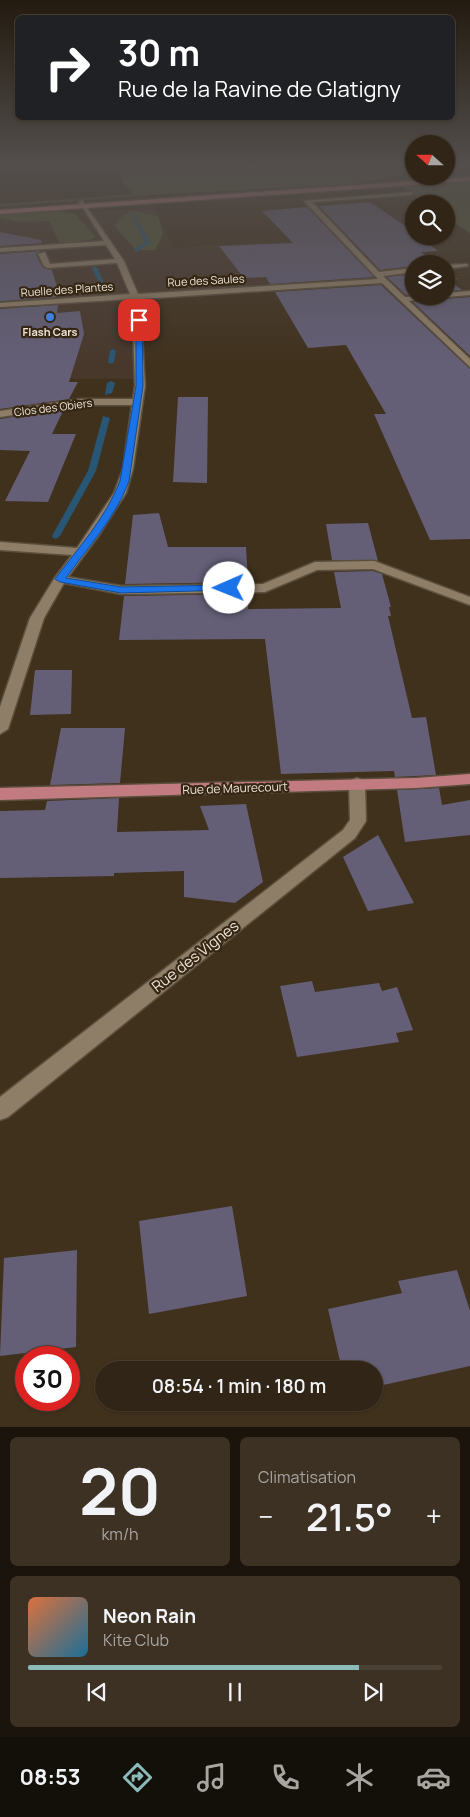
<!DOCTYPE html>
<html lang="fr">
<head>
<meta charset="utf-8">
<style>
  body { margin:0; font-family:Manrope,sans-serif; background:#3c3123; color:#f1f3f6; height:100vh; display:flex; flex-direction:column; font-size:19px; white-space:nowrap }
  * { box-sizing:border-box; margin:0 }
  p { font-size:16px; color:#a8a5a1 }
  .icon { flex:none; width:28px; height:28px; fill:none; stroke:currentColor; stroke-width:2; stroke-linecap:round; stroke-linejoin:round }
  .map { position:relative; height:1427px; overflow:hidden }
  .sheet { display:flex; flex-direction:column; gap:10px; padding:10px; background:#1a140c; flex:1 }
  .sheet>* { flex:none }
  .top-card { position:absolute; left:15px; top:15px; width:440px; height:105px; border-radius:8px; box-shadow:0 1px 4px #0004,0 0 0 1px #4b4235; background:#202124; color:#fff; overflow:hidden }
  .needle { width:32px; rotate:291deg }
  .buttons { position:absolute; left:405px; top:135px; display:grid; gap:10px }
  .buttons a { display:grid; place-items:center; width:50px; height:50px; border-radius:50%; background:#302516; box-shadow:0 1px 4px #0004,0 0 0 1px #4b4235; font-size:25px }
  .speed { position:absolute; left:15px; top:1346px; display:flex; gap:10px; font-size:25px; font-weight:700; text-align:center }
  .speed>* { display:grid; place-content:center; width:65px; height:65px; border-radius:50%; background:#302516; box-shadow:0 1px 4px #0004,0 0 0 1px #4b4235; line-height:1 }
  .speed .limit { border:8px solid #d22; background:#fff; color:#111 }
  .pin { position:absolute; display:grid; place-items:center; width:42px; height:42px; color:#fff; margin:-21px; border-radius:10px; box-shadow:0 2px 8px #0006 }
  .me { position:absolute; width:55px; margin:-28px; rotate:269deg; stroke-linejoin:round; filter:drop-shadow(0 0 4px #0008) }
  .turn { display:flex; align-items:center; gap:18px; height:105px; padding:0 20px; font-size:22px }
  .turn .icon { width:65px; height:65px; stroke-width:2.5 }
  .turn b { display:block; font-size:35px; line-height:42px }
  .big { font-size:38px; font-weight:600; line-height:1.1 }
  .sheet .card { flex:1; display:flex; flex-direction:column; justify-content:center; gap:8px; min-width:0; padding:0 18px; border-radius:8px; background:#3c3123 }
  .sheet .dial { align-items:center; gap:0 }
  .dial b { font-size:65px; line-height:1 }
  .song { display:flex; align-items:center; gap:15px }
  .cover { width:60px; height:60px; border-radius:8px; background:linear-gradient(135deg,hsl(20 70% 55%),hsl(200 70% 35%)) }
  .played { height:5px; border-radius:2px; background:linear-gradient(90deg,#8bbbb9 80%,#4b4235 80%) }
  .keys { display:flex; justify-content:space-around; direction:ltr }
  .heat { display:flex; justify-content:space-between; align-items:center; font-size:28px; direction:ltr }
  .sheet .tiles { flex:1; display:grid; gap:10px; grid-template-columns:1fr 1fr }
  .card:last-child { grid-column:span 2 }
  .trip { position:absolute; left:95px; top:1361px; width:288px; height:50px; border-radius:25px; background:#302516; box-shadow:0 1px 4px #0004,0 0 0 1px #4b4235; font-weight:600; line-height:50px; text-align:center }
  .dock { display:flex; height:80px; justify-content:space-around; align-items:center; background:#130f09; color:#a8a5a1 }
  .dock .icon { width:35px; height:35px }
  .dock .selected { color:#8bbbb9 }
  .dock b { font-size:22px; color:#f1f3f6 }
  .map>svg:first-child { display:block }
  .industrial { fill:#48382c }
  .green { fill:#525535 }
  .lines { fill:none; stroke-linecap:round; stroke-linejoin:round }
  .stream { fill:#285776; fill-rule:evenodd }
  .building { fill:#645f77 }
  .minor-casing { stroke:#5a4e3d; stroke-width:3 }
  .major-casing { stroke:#5a4e3d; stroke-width:3 }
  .minor { fill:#8e7e68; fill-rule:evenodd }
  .major { fill:#c27c81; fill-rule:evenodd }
  .route { fill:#1a73e8; stroke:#114b97 }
  .shop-dot { fill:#3f7fe0; stroke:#352714; stroke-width:2 }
  .labels { text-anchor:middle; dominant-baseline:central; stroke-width:4.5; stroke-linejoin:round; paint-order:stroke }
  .far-street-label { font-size:11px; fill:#ede4d8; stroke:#352714 }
  .far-poi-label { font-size:11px; font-weight:bold; fill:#ede4d8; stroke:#352714 }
  .street-label { font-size:12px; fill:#ede4d8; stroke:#352714 }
  .near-street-label { font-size:15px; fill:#ede4d8; stroke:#352714 }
</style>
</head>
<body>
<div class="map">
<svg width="470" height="1427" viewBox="0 0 470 1427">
  <rect width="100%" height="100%" fill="#40311d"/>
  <path class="industrial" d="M155,207L173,248L260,243L271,262L361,257L396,282L136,295L140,379L0,378V218Z"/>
  <path class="green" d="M116,164H266L273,169L269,164H414V173L352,184L151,195L0,207V204L135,194L123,183Z
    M470,181V233L446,217V204H427L402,187Z
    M49,210L74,213L96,237L85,242L60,244L49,221L20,222L0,218V214Z
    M134,211L158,216L163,234L155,250H136L117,229L115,225C120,218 125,212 134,211Z"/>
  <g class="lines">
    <path class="stream" d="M87,164H115L0,171V169Z
      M132,211L151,243L136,252L134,249L145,242L130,212Z
      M95,266L98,268L106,289L101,288L92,268Z
      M113,349L116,351L114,362L111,364L108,362L110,351Z
      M111,381L115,383L112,393L105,395L107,383Z
      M103,416L110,418L96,471L60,536L56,539L53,538L52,536L88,471Z"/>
  </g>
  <path class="building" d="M370,202L414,232V236H419L438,251L421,252L437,264H414V266L380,270L319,206Z
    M307,207L374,277L270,284L266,277L244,278L219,246L293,243L262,211Z
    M0,232L41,240L42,243L0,246Z
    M41,251L36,255L43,268L52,270L60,297L0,301V254Z
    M446,271L458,279L448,280L462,290L446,291Z
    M414,274V295H406L387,277Z
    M381,285L470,369V539L430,540L374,414H386L346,345L308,348L275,292Z
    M440,296L446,299L470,297V356L413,302Z
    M58,305L57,313L80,311L84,334L69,382H78L69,399L0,409V309Z
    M178,397H208L207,483L173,482Z
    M64,409L52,434H76L48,502L5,501L30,451L0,450V419Z
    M159,513L168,547H246L248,582L125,584L133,515Z
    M368,523L378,561L332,560L326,524Z
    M373,571L382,574L391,607H389L391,616H388L412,718L426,717L436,775L395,777L394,771L281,774L265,639L119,640L124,596L248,594V609L341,608L334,572Z
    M35,670H72L71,714L30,715Z
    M61,728H125L120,783L50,785Z
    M439,788L442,805L470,800V835L405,842L397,790Z
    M119,798L117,832L209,830L200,806L246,804L263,882L235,903L184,897V871L114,873V876L0,878V811L45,810L47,801Z
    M378,835L414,903L368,911L343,857Z
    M312,981L315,992L379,983L382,991L397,987L413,1030L396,1033L399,1042L297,1057L280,986Z
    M232,1206L247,1296L149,1314L139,1221Z
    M77,1250L76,1347L0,1356L4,1258Z
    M457,1270L470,1311V1366L374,1387V1370H342L328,1309L402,1293L398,1281Z"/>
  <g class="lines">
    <g class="minor-casing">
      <path id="minor" d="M413,192L411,195L312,202L379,272L414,268V272L383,276L405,297L438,296L409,301L470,359V367L382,283L140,299L145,386L133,469L126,493L99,535L68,577L121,586L263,584L315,562L374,561L470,597V605L373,569L317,570L265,592L121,594L64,583L44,618L8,729L0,734V707L30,618L54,579L72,555L0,550V542L77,548L114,493L123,469L132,405H81L0,417V411L81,399H133L135,386L132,299L0,307V303L130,294L117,263L48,268L44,266L38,254L45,252L50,264L115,259L106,245L0,252V248L104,241L79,202L82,200L124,261L138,294L378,279L304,201Z
        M467,264L468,266L446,269V265Z
        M470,291V295L446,297L443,296H446V293Z
        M357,778L363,780L365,784L366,821L355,838L8,1117L0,1120V1097L343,830L350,820L349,784L351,780Z"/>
    </g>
    <g class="major-casing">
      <path id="major" d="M470,177V181L0,214V210Z
        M470,774V784L416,788L0,800V788L416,778Z"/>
    </g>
    <use href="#minor" class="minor"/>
    <use href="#major" class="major"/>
  </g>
  <linearGradient id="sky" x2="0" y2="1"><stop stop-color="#231b10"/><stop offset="0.45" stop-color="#534e4c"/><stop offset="1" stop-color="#534e4c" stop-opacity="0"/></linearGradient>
  <rect width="470" height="364" fill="url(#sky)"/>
  <path class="route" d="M139,318L142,320L143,386L129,481C116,517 88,547 66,578L121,587L229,585L232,586V590L121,593L60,582L55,579C78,548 106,518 120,481L136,386V320Z"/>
  <circle class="shop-dot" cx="50" cy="317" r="5"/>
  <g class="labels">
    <g class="far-street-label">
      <text transform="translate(206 280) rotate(-3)">Rue des Saules</text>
      <text transform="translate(67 289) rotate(-4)">Ruelle des Plantes</text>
      <text transform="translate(53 407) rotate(-7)">Clos des Obiers</text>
    </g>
    <g class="far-poi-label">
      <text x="50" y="331">Flash Cars</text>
    </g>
    <g class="street-label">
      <text transform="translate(235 788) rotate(-2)">Rue de Maurecourt</text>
    </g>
    <g class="near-street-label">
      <text transform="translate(195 956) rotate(-38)">Rue des Vignes</text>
    </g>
  </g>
</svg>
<div class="buttons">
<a><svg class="needle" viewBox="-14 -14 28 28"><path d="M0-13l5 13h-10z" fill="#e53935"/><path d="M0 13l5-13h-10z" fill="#a8a5a1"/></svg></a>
<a><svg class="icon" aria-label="search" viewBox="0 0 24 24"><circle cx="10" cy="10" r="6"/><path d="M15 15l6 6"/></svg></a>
<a><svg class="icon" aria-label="layers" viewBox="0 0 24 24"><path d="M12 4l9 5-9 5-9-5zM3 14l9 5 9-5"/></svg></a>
</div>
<div class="speed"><div class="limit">30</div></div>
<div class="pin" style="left:139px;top:320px;background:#d93025"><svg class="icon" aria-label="arrive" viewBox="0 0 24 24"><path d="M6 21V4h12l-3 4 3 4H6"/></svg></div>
<svg class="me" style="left:229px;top:588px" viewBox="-20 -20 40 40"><circle r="19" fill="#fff"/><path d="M0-13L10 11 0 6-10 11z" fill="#1a73e8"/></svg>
<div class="trip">08:54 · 1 min · 180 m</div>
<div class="top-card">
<div class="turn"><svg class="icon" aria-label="right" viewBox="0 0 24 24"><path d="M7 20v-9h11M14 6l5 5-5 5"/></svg><div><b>30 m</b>Rue de la Ravine de Glatigny</div></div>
</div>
</div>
<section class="sheet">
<div class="tiles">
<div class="card dial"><b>20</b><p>km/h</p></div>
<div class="card"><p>Climatisation</p>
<div class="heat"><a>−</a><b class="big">21.5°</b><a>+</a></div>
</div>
<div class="card">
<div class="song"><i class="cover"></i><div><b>Neon Rain</b><p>Kite Club</p></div></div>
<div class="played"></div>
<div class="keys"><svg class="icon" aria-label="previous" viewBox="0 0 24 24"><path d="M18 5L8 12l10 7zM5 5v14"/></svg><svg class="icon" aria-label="pause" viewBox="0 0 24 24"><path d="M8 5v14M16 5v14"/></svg><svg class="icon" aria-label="next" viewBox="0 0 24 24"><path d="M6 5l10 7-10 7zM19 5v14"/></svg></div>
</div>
</div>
</section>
<nav class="dock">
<b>08:53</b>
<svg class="icon selected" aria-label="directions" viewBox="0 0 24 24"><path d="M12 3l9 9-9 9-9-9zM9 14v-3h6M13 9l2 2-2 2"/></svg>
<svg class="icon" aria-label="music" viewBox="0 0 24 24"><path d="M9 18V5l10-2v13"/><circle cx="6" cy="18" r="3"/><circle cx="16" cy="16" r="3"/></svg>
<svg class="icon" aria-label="phone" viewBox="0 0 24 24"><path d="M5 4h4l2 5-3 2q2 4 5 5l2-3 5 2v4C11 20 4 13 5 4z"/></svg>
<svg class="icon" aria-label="climate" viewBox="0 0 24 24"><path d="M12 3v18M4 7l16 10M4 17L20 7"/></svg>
<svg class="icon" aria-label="car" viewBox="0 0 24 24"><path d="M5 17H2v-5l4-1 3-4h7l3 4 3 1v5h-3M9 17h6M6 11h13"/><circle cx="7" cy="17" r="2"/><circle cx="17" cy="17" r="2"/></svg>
</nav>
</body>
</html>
